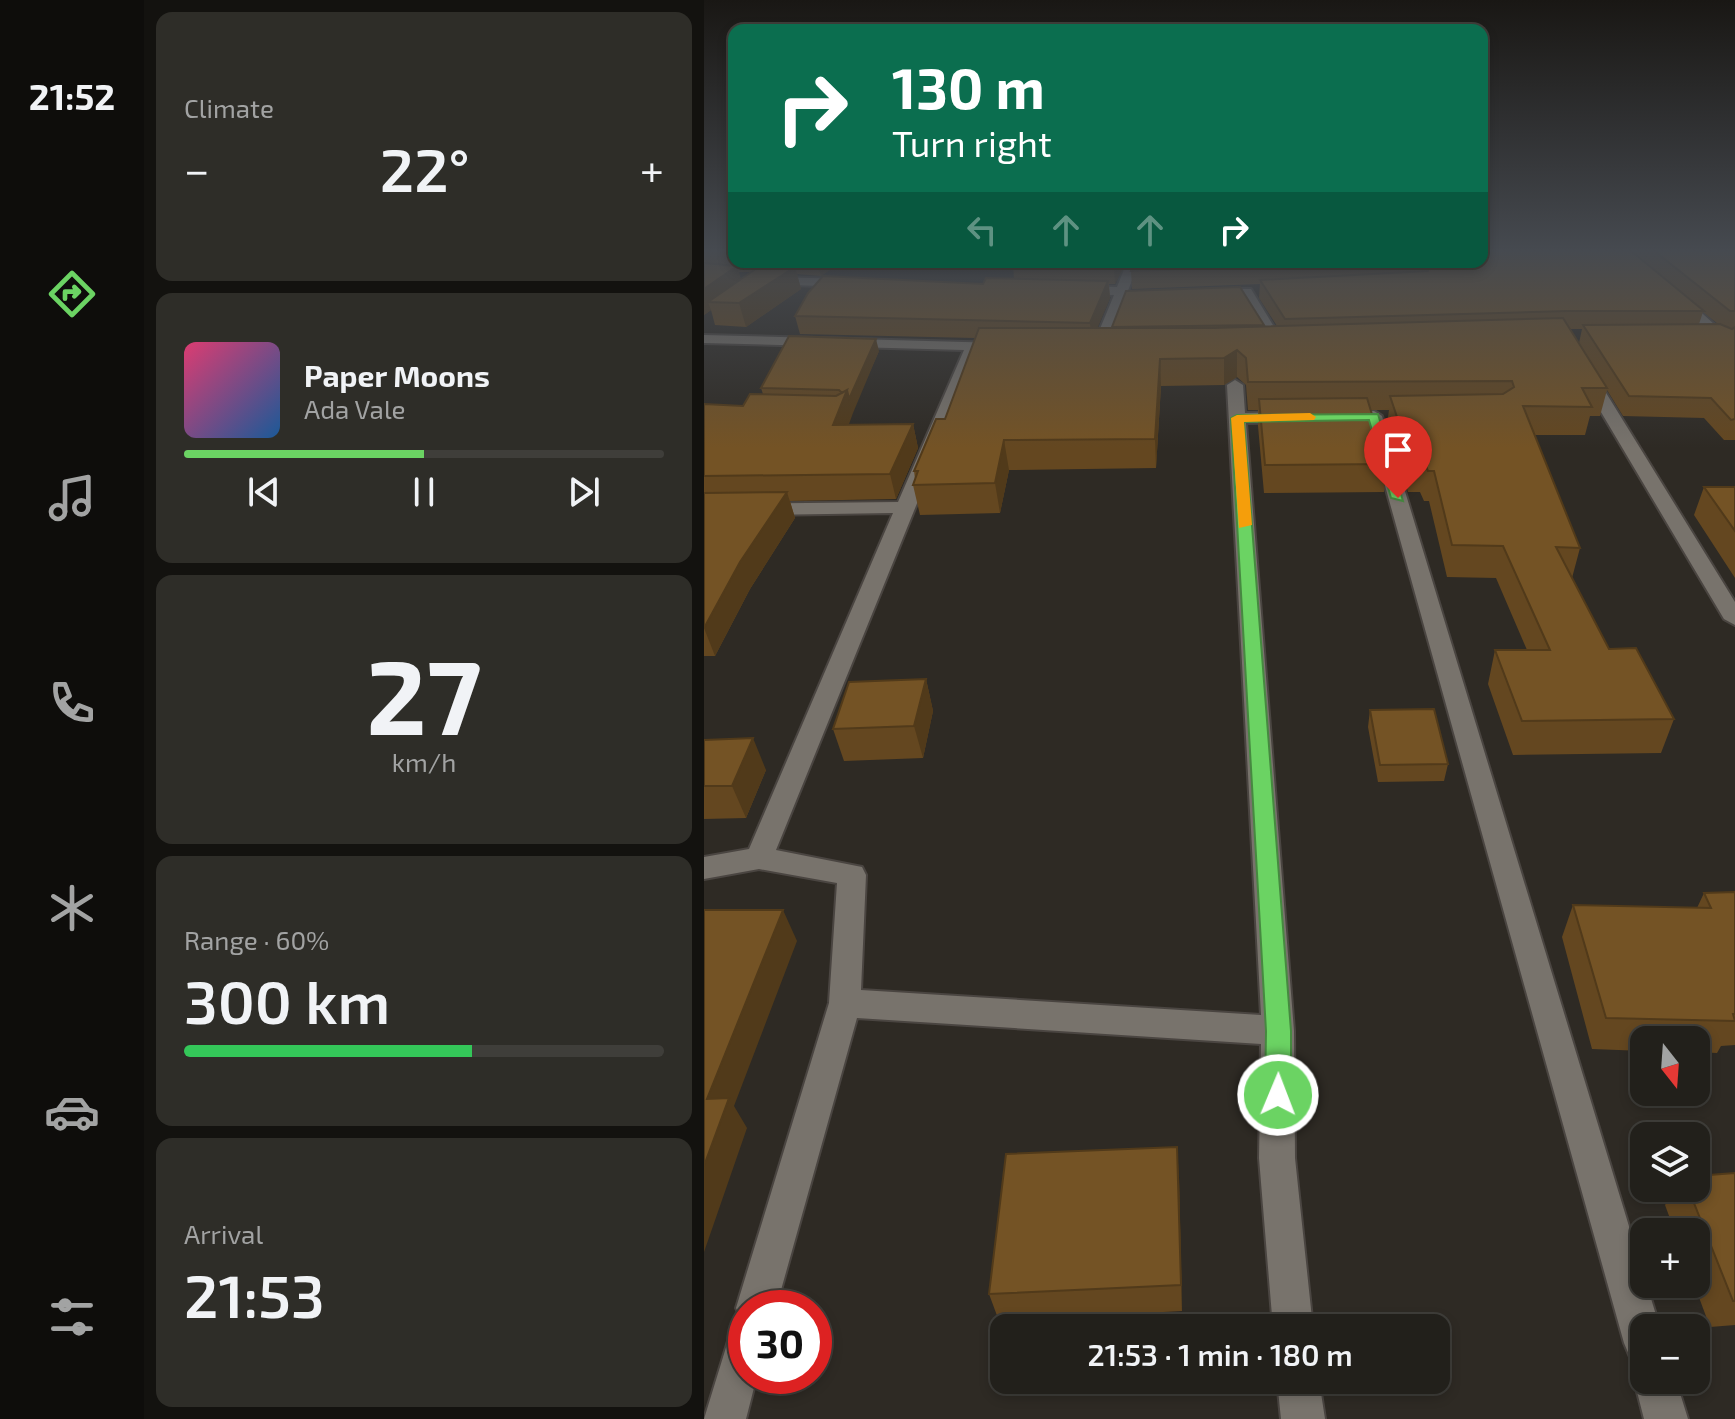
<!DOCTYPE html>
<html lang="en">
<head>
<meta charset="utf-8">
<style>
  body { margin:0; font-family:"Exo 2",sans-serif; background:#2e2d28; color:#f1f3f6; height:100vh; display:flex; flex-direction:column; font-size:30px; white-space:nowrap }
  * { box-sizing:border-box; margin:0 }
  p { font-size:26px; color:#a2a3a3 }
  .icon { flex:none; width:44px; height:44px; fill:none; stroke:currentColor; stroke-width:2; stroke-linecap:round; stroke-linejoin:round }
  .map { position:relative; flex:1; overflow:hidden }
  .sheet { display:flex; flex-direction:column; gap:12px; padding:12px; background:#13120f; width:560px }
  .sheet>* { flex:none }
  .top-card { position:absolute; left:24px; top:24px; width:760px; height:244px; border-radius:16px; box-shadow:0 4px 12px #0003,0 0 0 2px #3f3e3a; background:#0b6e4f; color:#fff; overflow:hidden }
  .needle { width:52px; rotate:163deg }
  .tools { position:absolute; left:926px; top:1026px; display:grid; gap:16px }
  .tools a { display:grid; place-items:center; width:80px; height:80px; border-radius:16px; background:#22201b; box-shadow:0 4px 12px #0003,0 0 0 2px #3f3e3a; font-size:40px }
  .speed { position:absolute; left:24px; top:1290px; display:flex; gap:16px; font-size:40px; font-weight:700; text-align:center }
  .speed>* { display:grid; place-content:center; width:104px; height:104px; border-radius:50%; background:#22201b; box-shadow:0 4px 12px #0003,0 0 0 2px #3f3e3a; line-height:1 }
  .speed .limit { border:12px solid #d22; background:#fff; color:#111 }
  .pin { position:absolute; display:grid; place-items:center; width:68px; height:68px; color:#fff; margin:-82px -34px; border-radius:50% 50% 50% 0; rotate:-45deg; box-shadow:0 0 8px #0007 }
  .pin .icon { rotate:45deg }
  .me { position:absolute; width:88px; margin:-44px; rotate:1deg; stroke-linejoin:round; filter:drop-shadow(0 0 6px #0008) }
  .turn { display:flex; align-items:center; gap:28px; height:168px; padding:0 32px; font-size:36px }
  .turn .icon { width:104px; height:104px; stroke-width:2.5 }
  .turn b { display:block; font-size:56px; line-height:68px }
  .lanes { display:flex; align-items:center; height:76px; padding:0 32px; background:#0003; justify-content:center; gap:40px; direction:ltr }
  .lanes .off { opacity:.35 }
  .big { font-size:60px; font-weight:600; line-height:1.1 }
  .sheet .card { flex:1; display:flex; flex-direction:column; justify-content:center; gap:12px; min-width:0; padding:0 28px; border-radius:16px; background:#2e2d28 }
  .sheet .dial { align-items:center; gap:0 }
  .dial b { font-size:104px; line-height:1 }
  .song { display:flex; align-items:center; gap:24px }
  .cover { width:96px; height:96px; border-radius:12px; background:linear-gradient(135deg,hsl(340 70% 55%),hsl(210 70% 35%)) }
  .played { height:8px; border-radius:4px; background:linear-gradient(90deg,#6bd363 50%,#3f3e3a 50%) }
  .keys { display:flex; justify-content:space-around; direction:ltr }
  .heat { display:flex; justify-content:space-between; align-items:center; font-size:44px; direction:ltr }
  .charge { height:12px; border-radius:6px; background:linear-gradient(90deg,#34c759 60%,#3f3e3a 0) }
  .trip { position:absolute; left:286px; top:1314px; width:460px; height:80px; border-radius:16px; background:#22201b; box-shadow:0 4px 12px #0003,0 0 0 2px #3f3e3a; font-weight:600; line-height:80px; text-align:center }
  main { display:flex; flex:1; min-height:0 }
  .tab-bar { display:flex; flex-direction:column; width:144px; justify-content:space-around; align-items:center; background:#0e0d0b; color:#a2a3a3 }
  .tab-bar .icon { width:56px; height:56px }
  .tab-bar .on { color:#6bd363 }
  .tab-bar b { font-size:36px; color:#f1f3f6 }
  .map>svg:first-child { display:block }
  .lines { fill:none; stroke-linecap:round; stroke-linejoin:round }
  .street-casing { stroke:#4a4541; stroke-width:4 }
  .street { fill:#78736c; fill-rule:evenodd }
  .wall { fill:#644720; fill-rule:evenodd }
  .shaded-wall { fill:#513a1a }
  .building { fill:#745325; stroke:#513a1a; stroke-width:2 }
  .route { fill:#6bd363; stroke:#468940; stroke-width:2 }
  .slow { fill:#f59e0b }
</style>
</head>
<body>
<main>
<nav class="tab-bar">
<b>21:52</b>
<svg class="icon on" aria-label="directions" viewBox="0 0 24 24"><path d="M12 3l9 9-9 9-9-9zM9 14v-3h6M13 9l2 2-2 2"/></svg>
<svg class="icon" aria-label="music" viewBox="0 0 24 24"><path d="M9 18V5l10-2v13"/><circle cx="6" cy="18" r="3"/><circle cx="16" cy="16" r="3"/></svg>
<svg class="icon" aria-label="phone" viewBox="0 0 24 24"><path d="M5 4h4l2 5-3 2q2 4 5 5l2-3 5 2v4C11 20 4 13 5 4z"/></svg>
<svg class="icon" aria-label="climate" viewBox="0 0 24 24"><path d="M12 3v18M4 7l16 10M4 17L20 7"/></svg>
<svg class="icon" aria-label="car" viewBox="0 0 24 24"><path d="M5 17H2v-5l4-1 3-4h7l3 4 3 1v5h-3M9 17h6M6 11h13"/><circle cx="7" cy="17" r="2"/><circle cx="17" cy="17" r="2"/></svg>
<svg class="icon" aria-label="filters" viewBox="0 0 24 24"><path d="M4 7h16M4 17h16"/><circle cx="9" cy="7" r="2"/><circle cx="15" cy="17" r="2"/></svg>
</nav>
<section class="sheet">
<div class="card"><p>Climate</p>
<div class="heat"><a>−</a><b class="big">22°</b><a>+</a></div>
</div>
<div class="card">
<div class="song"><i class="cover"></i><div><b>Paper Moons</b><p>Ada Vale</p></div></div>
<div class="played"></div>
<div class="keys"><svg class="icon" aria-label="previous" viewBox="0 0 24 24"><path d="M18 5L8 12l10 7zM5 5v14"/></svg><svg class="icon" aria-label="pause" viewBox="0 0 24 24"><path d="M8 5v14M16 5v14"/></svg><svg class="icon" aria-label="next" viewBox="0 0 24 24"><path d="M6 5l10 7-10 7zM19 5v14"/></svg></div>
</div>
<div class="card dial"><b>27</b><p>km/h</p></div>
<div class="card"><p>Range · 60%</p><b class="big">300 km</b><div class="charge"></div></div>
<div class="card"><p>Arrival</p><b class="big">21:53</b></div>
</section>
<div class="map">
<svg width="1031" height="1419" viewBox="0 0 1031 1419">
  <rect width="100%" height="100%" fill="#2e2a24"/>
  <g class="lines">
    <g class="street-casing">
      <path id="street" d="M423,262H435L402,348L390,351L388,348L410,295L373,294L367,290L373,286L413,287Z
        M65,277L144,279L150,283L144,287L61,284L59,281Z
        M506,289H547L581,345L579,348H569L538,296H501L500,293Z
        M969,296H979L1031,343V355L969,302Z
        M0,335L297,343L304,347L297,351H275L72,850L158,867L162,875L157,990L557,1015L523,385L531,380L539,385L541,413L585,412L593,417L585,422L542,423L590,1031L591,1158L609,1328H569L555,1158L557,1044L153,1018L72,1308H42V1376H53L42,1419H0L28,1328L39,1323L32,1308L125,1003L133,883L55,869L0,879V857L45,849L189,513L0,516V504L194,502L260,350L0,343Z
        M878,372L891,375L1031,602V625L1020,619L875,375Z
        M670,411L678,416L956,1328H940V1363L926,1357L920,1343L663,421L638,422L630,417L638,412Z
        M940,1364V1380H972L984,1419H940L930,1380Z
        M573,1380H615L621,1419H577Z"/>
    </g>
    <use href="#street" class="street"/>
  </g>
  <path class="wall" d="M0,250H30V262H137L117,276L93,274L97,289L42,327L11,325L7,310L0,315ZM34,272H46L37,279Z
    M778,250H1031V440H1020L1000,418L919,416L903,390L896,416H886L881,435H831L876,548L868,578L905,649L970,719L957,753L809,755L784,684L791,650H823L792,578L743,577L725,501H720L716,492H704L683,424L685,410H667L683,464L680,492L560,493L554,426V410H544L542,385L533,377L520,385L457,386L452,468L305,470L296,513L216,515L209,485L211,479L210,471L241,419L271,338L96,334L91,316L310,279L309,264L310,262H422L411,284H405L406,298L393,328H408L422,291L560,326H573L555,298L556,284L428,289L427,271L431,262H778ZM999,312L1014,324H995ZM866,329H878L875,343Z
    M175,351L148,412L144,425L209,424L214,448L192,499L86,501L91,518L46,589L11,656H0V404L39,406L59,394L57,388Z
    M1000,487H1031V578L990,515Z
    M222,679L229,711L219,758L140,761L129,729Z
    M666,710L744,764L740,781L674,782L664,727Z
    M0,740L62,770L42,818L0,819Z
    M1031,892V1045L1017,1046L1013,1053L992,1052V1040H940V1051L888,1049L858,937L869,905L993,908L1000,893Z
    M1031,1173V1325L1006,1327L990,1284H992V1232H971L961,1205L972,1188H992Z
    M475,1177L478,1311L295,1321L285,1294Z"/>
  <path class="shaded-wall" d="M113,262H137L117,276Z
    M412,262H422L411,284L410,267Z
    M33,266L39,286L4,302L7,310L0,315V289Z
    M91,267L97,289L42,327L35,303Z
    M404,281L406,298L388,341L386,323Z
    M172,339L175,351L149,413L145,399Z
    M533,350V377L520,385V358Z
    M456,359L457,386L452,468L451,439Z
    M143,390L149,413L136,449L129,425Z
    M209,424L214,448L192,499L186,474Z
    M300,440L305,470L296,513L291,483Z
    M83,492L91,518L46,589L11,656L0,628L36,562Z
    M222,679L229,711L219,758L210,726Z
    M49,738L62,770L42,818L28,786Z
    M79,910L93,941L30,1106L43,1128L0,1252V1166L3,1099Z
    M473,1147L475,1177L478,1311L477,1285Z"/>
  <path class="building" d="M0,250H30V252Z
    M778,250H926L1000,311H863L581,319L556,280L724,271L726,262H778Z
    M949,250H1031V311H1026Z
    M310,262H412L410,267L309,264Z
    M431,262H676L427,271Z
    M0,263L33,266L0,289Z
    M56,266L91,267L35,303L4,302Z
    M119,276L279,284L282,278L404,281L386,323L91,316L104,293Z
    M536,287L560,325L408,327L422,291Z
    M859,318L903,388H878L888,407L819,406L876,548L852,547L905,649L932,648L970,719L818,721L791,650H846L799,546L748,545L730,471H724L720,462H708L686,396L799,394L810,387L808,381L544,382L542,358L533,350L520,358L456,359L451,439L300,440L291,483L209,485L214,471H210L232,419H241L275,328H509Z
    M1016,324L1028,329L1031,327V419L1027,420L1007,398L925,396L879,325Z
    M85,336L172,339L145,399L143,390L138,393L135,390L57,388Z
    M143,390L129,425L209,424L186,474L0,476V404L39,406L46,394L132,396Z
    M663,398L683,464L561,465L555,399Z
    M1000,487H1031V531Z
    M83,492L36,562L0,628V493Z
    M222,679L210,726L129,729L145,682Z
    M730,709L744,764L676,765L666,710Z
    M49,738L28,786H0V740Z
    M1031,892V1014H1029L1031,1021L902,1018L869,905L1007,908L1000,893Z
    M0,910H79L3,1099L25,1098L0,1166Z
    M473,1147L477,1285L285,1294L302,1154Z
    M1031,1173V1301H1029L984,1188H992V1176Z"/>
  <linearGradient id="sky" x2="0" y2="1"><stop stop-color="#191714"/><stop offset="0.56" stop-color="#464a50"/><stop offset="1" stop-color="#464a50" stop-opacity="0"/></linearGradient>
  <rect width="1031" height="448" fill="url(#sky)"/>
  <path class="route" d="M674,414L699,501L687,498L665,420L540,422L587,1031V1095L583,1103L574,1107L564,1103L561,1095L562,1031L527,418L533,415Z"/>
  <path class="slow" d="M606,413L612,417L610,420L540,422L548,525L535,528L527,418L533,415Z"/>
</svg>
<div class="tools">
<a><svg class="needle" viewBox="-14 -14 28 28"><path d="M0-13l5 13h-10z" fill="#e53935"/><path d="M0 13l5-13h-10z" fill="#a2a3a3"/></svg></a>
<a><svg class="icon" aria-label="layers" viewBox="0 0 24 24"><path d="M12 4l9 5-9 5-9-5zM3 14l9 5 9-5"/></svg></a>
<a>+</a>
<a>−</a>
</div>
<div class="speed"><div class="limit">30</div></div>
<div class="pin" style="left:694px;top:498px;background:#d93025"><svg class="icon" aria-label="arrive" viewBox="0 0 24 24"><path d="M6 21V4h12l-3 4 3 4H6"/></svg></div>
<svg class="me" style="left:574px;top:1095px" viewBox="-20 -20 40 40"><circle r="17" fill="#6bd363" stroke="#fff" stroke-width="3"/><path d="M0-11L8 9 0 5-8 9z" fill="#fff"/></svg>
<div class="trip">21:53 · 1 min · 180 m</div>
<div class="top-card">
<div class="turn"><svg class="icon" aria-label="right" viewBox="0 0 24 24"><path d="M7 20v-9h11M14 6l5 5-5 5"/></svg><div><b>130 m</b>Turn right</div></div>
<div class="lanes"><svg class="icon off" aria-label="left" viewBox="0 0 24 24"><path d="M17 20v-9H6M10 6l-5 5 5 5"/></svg><svg class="icon off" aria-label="ahead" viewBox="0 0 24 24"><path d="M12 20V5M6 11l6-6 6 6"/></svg><svg class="icon off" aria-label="ahead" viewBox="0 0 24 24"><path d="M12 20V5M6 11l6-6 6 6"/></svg><svg class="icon" aria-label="right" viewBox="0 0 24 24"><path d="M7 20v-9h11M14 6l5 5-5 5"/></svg></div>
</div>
</div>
</main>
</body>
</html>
